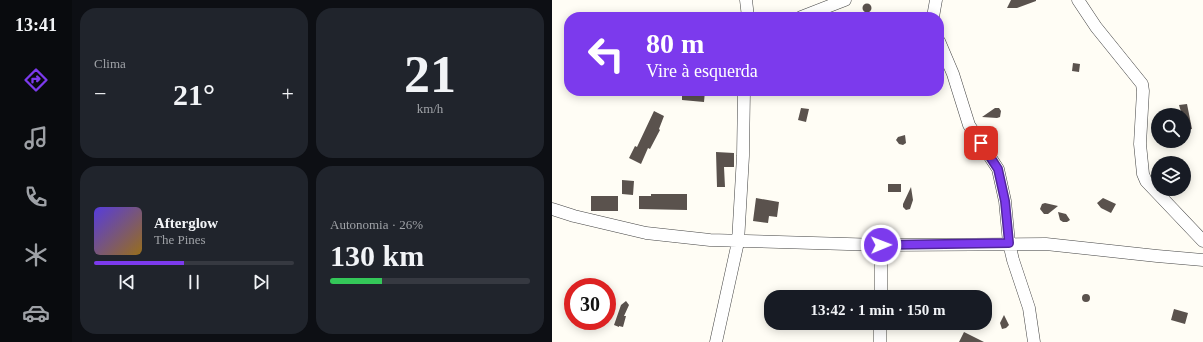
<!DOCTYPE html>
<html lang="pt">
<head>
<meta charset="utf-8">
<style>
  body { margin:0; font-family:"Times New Roman",serif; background:#20242c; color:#f1f3f6; height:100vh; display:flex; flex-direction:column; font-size:15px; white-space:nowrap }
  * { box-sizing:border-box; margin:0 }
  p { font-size:13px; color:#9ea1a6 }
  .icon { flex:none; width:22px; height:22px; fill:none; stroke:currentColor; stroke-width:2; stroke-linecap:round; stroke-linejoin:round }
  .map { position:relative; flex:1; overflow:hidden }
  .side { display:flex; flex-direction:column; gap:8px; padding:8px; background:#0d0f14; width:480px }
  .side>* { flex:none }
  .hud { position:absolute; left:12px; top:12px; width:380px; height:84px; border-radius:16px; box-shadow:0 2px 10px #0003; background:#7c3aed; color:#fff; overflow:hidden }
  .fabs { position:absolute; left:599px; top:108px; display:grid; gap:8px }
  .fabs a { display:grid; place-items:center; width:40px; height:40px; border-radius:50%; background:#171b24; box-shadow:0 2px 10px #0003; font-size:20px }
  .speed { position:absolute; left:12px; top:278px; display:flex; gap:8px; font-size:20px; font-weight:700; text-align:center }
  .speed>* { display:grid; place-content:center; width:52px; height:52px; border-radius:50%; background:#171b24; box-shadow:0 2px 10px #0003; line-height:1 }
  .speed .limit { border:6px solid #d22; background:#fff; color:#111 }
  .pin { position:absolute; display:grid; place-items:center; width:34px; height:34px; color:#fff; margin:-17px; border-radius:8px; box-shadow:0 2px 6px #0006 }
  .me { position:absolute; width:44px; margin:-22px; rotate:89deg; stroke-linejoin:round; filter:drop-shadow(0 0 3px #0008) }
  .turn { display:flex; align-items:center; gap:14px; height:84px; padding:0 16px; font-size:18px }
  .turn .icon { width:52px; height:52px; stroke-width:2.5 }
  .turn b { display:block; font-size:28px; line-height:34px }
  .big { font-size:30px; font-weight:700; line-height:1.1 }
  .side .widget { flex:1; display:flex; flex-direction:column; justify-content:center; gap:6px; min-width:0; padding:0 14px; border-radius:16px; background:#20242c }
  .side .dial { align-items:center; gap:0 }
  .dial b { font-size:52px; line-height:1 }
  .song { display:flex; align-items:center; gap:12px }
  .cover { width:48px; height:48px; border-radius:6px; background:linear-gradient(135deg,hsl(250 70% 55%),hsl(40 70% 35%)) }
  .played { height:4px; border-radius:2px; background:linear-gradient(90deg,#7c3aed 45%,#363941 45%) }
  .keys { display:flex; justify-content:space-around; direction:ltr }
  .heat { display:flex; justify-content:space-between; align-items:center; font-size:22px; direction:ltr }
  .charge { height:6px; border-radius:3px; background:linear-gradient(90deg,#34c759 26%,#363941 0) }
  .side .tiles { flex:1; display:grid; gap:8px; grid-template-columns:repeat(2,1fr) }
  .trip { position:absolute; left:212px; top:290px; width:228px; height:40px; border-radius:16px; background:#171b24; box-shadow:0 2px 10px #0003; font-weight:700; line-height:40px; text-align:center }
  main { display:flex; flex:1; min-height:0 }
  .dock { display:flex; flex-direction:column; width:72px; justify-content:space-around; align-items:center; background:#090b0e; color:#9ea1a6 }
  .dock .icon { width:28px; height:28px }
  .dock .selected { color:#7c3aed }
  .dock b { font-size:18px; color:#f1f3f6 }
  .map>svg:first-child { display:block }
  .building { fill:#5a524d }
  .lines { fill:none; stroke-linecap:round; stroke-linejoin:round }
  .minor-casing { stroke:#444; stroke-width:13 }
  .minor { stroke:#fff; stroke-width:12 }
  .route-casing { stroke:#51269a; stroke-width:10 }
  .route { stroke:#7c3aed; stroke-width:7 }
</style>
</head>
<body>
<main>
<nav class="dock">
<b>13:41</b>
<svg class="icon selected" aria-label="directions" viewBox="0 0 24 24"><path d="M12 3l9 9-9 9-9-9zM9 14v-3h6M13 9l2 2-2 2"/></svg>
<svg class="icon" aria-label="music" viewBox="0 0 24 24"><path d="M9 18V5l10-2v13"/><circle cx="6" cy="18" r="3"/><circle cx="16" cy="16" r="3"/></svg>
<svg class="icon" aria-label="phone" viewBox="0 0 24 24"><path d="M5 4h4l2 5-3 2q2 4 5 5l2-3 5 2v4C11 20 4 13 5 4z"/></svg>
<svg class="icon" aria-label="climate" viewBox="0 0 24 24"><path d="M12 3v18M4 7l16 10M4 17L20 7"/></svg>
<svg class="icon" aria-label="car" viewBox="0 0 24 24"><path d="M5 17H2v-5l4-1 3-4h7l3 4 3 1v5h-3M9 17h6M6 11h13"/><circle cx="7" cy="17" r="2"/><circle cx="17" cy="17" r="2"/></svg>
</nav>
<section class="side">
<div class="tiles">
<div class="widget"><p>Clima</p>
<div class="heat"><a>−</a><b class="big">21°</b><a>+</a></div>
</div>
<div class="widget dial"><b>21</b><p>km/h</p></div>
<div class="widget">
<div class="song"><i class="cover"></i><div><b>Afterglow</b><p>The Pines</p></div></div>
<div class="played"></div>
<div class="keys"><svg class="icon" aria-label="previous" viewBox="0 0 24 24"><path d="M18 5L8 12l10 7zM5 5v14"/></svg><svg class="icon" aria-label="pause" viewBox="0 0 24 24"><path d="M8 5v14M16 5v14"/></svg><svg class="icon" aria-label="next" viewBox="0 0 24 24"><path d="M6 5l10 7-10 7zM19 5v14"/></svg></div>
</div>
<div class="widget"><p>Autonomia · 26%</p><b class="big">130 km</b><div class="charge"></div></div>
</div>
</section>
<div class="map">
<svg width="651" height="342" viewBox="0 0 651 342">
  <rect width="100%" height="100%" fill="#fffdf5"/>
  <path class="building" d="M459,0H484V1L465,8H455Z
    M310.5 8a4.5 4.5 0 1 1 9 0a4.5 4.5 0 1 1-9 0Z
    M521,63L528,64L527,72L520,71Z
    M130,91H153L152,102L130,100Z
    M635,104L640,129L633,130L632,115H630L627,105Z
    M249,108L257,109L254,122L246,120Z
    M443,108H447L449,111L448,117L445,118L430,117Z
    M102,111L112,116L107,129L108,130L98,149L96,148L89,164L77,158L83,146L85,147Z
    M353,135L354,143L351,145L347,144L344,140L346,137Z
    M164,152L182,153V167H172L173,187H165Z
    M70,180L82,181L81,195L70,194Z
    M336,184H349V192H336Z
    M359,187L361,200L358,209L354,210L351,207V204Z
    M99,194H135V210L87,209V196H99Z
    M39,196H66V211H39Z
    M204,198L227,202L225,217L217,216L216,223L201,221Z
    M551,198L564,204L559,213L549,208L545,203Z
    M493,203L506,206L496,214H492L488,209L490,204Z
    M506,212L514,214L518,220L515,222H511L508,220Z
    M530 298a4 4 0 1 1 8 0a4 4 0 1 1-8 0Z
    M74,301L77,305L72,316H74L71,327L67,326V327L62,325L69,305Z
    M622,309L636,313L633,324L619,320Z
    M452,315L457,325L454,328L450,329L448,323Z
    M412,332L432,342H407Z"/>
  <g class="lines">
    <g class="minor-casing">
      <path id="minor" d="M194,0L196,17
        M526,0L544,27L590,84L591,91L588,144L591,174L594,181L651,241
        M249,17L293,0
        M381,17L384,0
        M387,41L401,74L417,125L446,169L453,201L457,243L461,260L477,308L482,342
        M0,209L22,216L94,233L158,240L329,245L494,244L605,256L651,260
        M329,297V245
        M164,342L186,242L191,156L192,91
        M328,342V323"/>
    </g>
    <use href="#minor" class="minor"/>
  </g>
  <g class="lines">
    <g class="route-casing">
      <path id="route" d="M329,245L457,243L453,201L446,169L429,143"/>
    </g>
    <use href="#route" class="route"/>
  </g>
</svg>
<div class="fabs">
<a><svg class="icon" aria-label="search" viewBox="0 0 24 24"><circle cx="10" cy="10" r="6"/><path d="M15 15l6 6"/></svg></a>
<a><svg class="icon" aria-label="layers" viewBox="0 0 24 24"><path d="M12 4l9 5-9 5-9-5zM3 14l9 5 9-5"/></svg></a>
</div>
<div class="speed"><div class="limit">30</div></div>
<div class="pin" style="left:429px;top:143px;background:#d93025"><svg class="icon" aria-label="arrive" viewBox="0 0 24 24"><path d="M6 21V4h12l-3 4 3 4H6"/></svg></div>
<svg class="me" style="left:329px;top:245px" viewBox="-20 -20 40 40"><circle r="17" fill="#7c3aed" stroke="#fff" stroke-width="3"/><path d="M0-11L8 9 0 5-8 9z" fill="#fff"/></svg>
<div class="trip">13:42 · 1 min · 150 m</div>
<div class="hud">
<div class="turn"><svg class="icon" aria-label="left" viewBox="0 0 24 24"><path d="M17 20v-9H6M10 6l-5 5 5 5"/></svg><div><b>80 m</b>Vire à esquerda</div></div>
</div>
</div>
</main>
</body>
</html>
